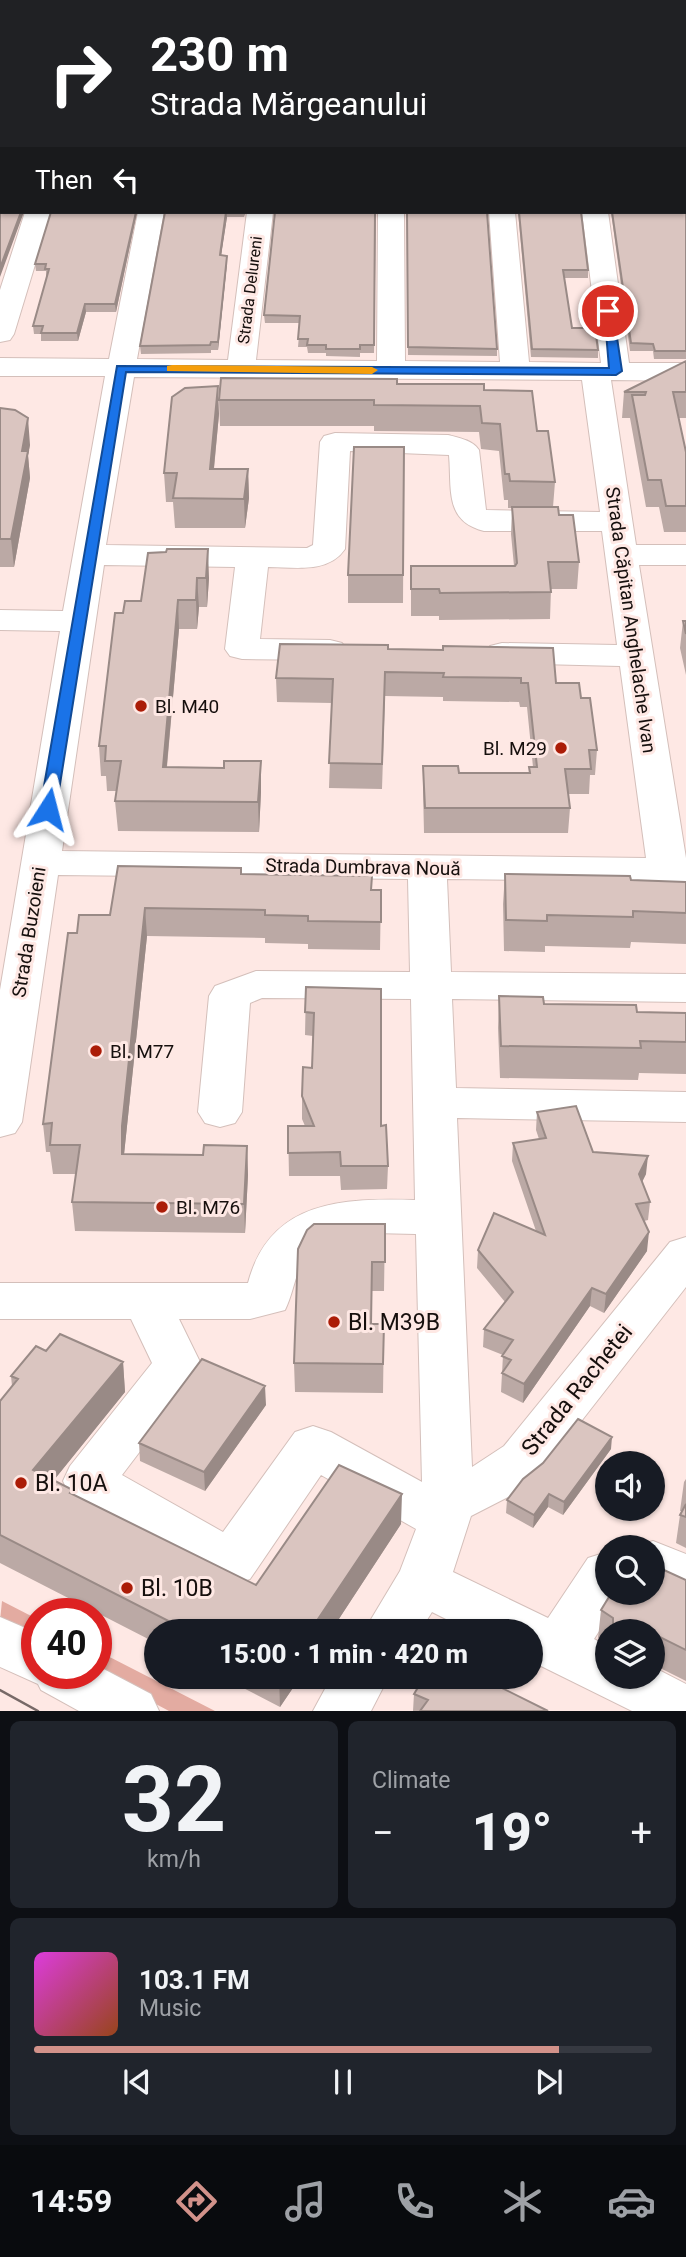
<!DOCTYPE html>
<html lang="en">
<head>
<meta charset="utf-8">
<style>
  body { margin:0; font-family:Roboto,sans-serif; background:#20242c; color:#f1f3f6; height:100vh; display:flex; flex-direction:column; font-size:26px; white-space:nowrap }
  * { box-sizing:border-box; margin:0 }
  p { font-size:23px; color:#9ea1a6 }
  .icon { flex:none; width:38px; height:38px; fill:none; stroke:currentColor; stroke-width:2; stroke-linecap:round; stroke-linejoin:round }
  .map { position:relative; height:1711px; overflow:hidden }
  .panel { display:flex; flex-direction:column; gap:10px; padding:10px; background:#0d0f14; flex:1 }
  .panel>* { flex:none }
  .hud { position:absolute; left:0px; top:0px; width:686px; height:214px; box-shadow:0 2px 5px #0004; background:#202124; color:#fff; overflow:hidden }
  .controls { position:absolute; left:595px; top:1451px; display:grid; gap:14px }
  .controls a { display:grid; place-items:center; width:70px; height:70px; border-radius:50%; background:#171b24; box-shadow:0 2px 5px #0004; font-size:35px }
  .speed { position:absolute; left:21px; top:1598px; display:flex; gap:14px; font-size:35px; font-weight:700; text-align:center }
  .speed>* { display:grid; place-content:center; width:91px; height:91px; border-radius:50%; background:#171b24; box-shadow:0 2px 5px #0004; line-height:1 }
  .speed .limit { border:10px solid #d22; background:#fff; color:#111 }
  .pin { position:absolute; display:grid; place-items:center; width:60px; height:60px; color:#fff; margin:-30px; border:4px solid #fff; border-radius:50%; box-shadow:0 2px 7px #0007 }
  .me { position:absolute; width:77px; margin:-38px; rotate:9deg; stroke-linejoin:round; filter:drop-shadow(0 0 5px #0008) }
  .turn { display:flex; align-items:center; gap:24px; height:147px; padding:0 35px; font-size:32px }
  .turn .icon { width:91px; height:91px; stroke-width:2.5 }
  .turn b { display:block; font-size:49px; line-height:60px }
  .then { display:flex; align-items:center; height:66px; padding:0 35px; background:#0003; gap:14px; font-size:26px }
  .big { font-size:52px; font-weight:800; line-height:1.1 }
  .panel .card { flex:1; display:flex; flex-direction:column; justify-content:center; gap:10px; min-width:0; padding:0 24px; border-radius:10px; background:#20242c }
  .panel .dial { align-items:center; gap:0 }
  .dial b { font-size:91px; line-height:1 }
  .song { display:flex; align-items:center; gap:21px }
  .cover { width:84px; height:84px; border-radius:10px; background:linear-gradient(135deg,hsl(300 70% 55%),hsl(20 70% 35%)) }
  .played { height:7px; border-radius:4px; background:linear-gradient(90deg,#d2928a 85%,#363941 85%) }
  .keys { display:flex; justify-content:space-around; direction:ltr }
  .heat { display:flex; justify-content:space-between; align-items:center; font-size:38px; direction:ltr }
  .panel .tiles { flex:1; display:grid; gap:10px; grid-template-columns:1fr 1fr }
  .card:last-child { grid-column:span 2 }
  .trip { position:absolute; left:144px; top:1619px; width:399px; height:70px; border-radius:35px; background:#171b24; box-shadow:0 2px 5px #0004; font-weight:800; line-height:70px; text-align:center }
  .menu { display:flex; height:112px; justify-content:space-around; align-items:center; background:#090b0e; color:#9ea1a6 }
  .menu .icon { width:49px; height:49px }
  .menu .active { color:#d2928a }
  .menu b { font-size:32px; color:#f1f3f6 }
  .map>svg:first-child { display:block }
  .green { fill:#e3aba1 }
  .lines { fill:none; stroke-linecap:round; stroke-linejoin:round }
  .minor-casing { stroke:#d4bfba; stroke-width:2 }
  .major-casing { stroke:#d4bfba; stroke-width:2 }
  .minor { fill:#fff; fill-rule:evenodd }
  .major { fill:#fff; fill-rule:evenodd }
  .tram { stroke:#776967; stroke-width:2.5 }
  .wall { fill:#bba9a5 }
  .shaded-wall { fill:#998a86 }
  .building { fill:#dac5c0; stroke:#998a86; stroke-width:2 }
  .route { fill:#1a73e8; stroke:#114b97; stroke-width:2 }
  .slow { fill:#f59e0b }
  .poi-dot { fill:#ab1c07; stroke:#fee8e4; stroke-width:2.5 }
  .labels { text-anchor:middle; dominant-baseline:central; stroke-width:6; stroke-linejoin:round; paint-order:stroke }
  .far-street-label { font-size:16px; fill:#160f0d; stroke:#fee8e4 }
  .street-label { font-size:19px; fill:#160f0d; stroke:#fee8e4 }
  .poi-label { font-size:19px; fill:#160f0d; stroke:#fee8e4; text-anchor:start }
  .near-poi-label { font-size:23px; fill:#160f0d; stroke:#fee8e4; text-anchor:start }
  .near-street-label { font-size:23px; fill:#160f0d; stroke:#fee8e4 }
</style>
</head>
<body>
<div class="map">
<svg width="686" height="1711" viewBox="0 0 686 1711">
  <rect width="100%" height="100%" fill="#fee8e4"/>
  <path class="green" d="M2,1601L37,1619V1640L0,1621Z
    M96,1650L215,1711H169L96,1672Z"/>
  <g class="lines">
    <g class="minor-casing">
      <path id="minor" d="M684,57L686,58V78L684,77Z
        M25,212H51L14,334L10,340L0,342V290Z
        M138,212H164L137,359L228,360L247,212H273L256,360L377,361L378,212H404L405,361L500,362L489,212H515L529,362L601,363L582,212H608L629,363H686V381L611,380L636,545H686V565H639L686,858V882L447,879L451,972L686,974V1002L452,999L456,1088L686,1092V1122L457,1118L472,1467L504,1446L670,1242L686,1237V1287L540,1474L518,1492L471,1516L453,1572L548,1618L588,1558L607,1552V1592H624L594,1639L607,1646V1676H653V1667L686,1684V1711H632L539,1665L530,1660V1631H470L432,1612L420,1631H364L400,1571L416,1529L321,1475L250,1579L231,1585L212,1579L70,1496L63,1481L70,1466L152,1363L131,1319H0V1283H248C270,1200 343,1198 415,1200L411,999L262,998L250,1003L242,1112L235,1123L220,1127L205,1123L198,1112L209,996L215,986L256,971L410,972L408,879L58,875L22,1122L15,1133L0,1137V990L60,631L0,630V610L63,611L105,376H0V358L109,359ZM134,377L582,380L600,512L486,510L479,450C472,440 460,438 448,435L335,433L324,436L320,442L313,545L307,548L106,545ZM350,451L449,455C452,489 444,521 484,531H602L617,645L502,643L490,646L485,653L490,660L502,663L620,666L646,858L62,851L104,565L235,567L225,649L230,656L242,659L330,660L342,657L347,650L342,643L330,640L260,639L268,567C294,567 328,574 345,549ZM372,1233L416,1234L422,1482L331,1432L313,1426L295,1432L223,1532L122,1475L195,1379L202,1366L179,1319H250L285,1310C292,1296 294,1281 300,1267C312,1238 345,1235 372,1233Z
        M653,1541L686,1554V1600L653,1587V1547H635Z
        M332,1676H389L371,1711H313Z"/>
    </g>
    <g class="major-casing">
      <path id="major" d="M0,1617L37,1633V1673H96V1665L151,1694L159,1711H79L41,1690L38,1684L0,1667Z"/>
    </g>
    <use href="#minor" class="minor"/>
    <use href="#major" class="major"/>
    <path class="tram" d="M0,1690L38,1711"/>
  </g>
  <path class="wall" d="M686,73V359H654L653,351H630L611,212H684Z
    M137,212L116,312H86L78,341H41V334H34L33,326L47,277H46V271H36L35,264Z
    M165,212H246L244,217H227L221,255L227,256V263L218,350H211V353L141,354L140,346Z
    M376,212L374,353H360V357L326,356V353H308L307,347H298L300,323H265L264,315Z
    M407,212L497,349V356L408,355Z
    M518,212H581L588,270V278H564L572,328L598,350V358L531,357Z
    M686,361V418H678L686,452V532H664L659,507H646L630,418H622L624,392Z
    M397,384L484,390L537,431L555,482L553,507L559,515L579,562L577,589H551L550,619L439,620V616H411V566H514L511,534L512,508H508V500H504L499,451L481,449L479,432L374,431V426H220L219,400Z
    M0,408L30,445L28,455L30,478L14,567H0Z
    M219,414L214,469H248L249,498L245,528H175L173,502H166L164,473Z
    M404,447L403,603H348V575Z
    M148,553L209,578L207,607H199L197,629H179L167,767L261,792L259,832L118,831L115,801L117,791H107L106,776H101L99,746L123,613L141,601Z
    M683,621H686V675L680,648Z
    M388,649L556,683L581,698L597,750L595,775H590L589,794H568L570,808L568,833H424L423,790V766L459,773H529V767H533L527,707H520L519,702L443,701V697L385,696L382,789L329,788L332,703L277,702L276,678Z
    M241,874L372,890H381L380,950L308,949V944L265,943V938L147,936L124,1154L203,1155L247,1146L248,1175L245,1233L75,1231L72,1202L76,1174H53L50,1152H46L43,1124L77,933L110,915Z
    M505,874L631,880L686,882V944L631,942L630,948L545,946V952L504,951L503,904Z
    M306,987L381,1126L388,1166L387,1189L341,1190L340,1176H289L288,1126H305L302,1119V1096L312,1068L313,1036L305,1035Z
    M499,996L544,1004L637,1012L686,1013V1074L639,1073L638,1080L500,1078L498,1028Z
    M537,1112L593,1152L646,1174L642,1182L650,1202L648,1220L644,1221L647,1251L604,1313L590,1306L523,1403L501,1392L503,1355L483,1347L484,1329L505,1302L477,1268L478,1250L536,1231L512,1161L513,1143L539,1139L536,1130Z
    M385,1224L384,1291H371V1324H384L383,1393L295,1392L294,1363Z
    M46,1351L123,1362L125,1392L54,1480L73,1490V1494L256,1585L401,1524L331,1631H156V1643L0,1563V1401L12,1386L11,1376Z
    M266,1405L205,1491L140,1461L139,1443Z
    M611,1449L563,1515L548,1507L533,1528L506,1513L507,1500Z
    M686,1479V1548L676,1543L680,1515L682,1511H680L684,1482Z
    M686,1580V1681L654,1665H653V1631H607V1644L598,1638L601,1610Z
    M220,1676H301L280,1707Z
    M414,1694L548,1711H413Z"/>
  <path class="shaded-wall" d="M21,212H24L0,277V268Z
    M136,212H137L116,312L115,304Z
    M227,212V217L220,263V255Z
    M227,256V263L218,350V342Z
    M85,304L86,312L78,341L77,333Z
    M218,386L219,414L211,498L210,469Z
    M28,418L30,445L28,455L30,478L14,567L11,539L22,451Z
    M248,469L249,498L245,528L244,499Z
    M208,549L209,578L207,607L206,578Z
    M197,578L199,607L197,629L196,600Z
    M178,600L179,629L164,797L163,767Z
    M261,761V792L259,832L258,802Z
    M145,908L147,936L124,1155L122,1154V1126Z
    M247,1146L248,1175L245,1233L244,1204Z
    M648,1156L646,1174L637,1192L639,1174Z
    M649,1232L647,1251L604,1313L606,1294Z
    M592,1288L590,1306L523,1403L524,1384Z
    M123,1362L125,1392L37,1501L33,1470Z
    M265,1386L266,1405L205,1491L204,1472Z
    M612,1437L611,1449L563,1515L564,1502Z
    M402,1494L401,1524L331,1631H310Z
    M549,1494L548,1507L533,1528L534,1515Z
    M658,1636L654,1665H653L655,1637Z
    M280,1676H301L280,1707L279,1677Z"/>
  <path class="building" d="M0,0H686V48L684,49V2H2V212H21L0,268Z
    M684,72L686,73V351H655L653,344L631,343L612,212H684Z
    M51,212H136L115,304H85L77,333H41L43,326H33L49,269H45L46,264H35Z
    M165,212H226L220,255L227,256L218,342H211L210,345L140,346Z
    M275,212H375L374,345H360V349H326V345H307L308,339H298L300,316L264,315Z
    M407,212H487L497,349L408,347Z
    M519,212H581L588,270H563L572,328H595L598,350L532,349Z
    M686,361V392H673L686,452V506H666L661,480H648L632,395H645L646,392H624Z
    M221,378L397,379V384H484V390L532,391L537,431H548L555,482L510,481L509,474H505L500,424L482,423L480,406L374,405V400H219Z
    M218,386L210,469H248L244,499L173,498L177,473H164L172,397L185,388Z
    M0,408L15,410L28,418L22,451H28L11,539H0Z
    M354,447H404L403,575H348Z
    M512,507H558L559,515H573L579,562H548L551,592L440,593L439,589H411V566H515L517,563Z
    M167,549H208L206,578H197L196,600H178L163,767L224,768V761H261L258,802L115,801L121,761H105L106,746H99L115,613H123L125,601H141L148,553L166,552Z
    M683,621H686V634Z
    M280,644L388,645V649L443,650V646L553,648L556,683H579L581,698H590L597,750H589L591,769H565L570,808H425L423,766H458L459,773H530L529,767H537L528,683H521V678L443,677L444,673L385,672L382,764L329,763L333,679L276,678Z
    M118,866L241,868V874L372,876L371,890H381V922L308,921V916L265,915V910L145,908L122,1126V1154L203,1155L204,1145L247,1146L244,1204L72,1202L80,1145H50L52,1123L43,1124L68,933H77L79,915H110Z
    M505,874L630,876L631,880L686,882V913L633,911V917L547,915V921L506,920Z
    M306,987L381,989V1126L386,1125L388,1166H341L340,1152L288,1153V1126H314L302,1096L303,1067L312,1068L314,1013L305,1012Z
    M499,996L543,997L544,1004L636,1005L637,1012L686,1013V1042L640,1041L641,1048L501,1046Z
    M576,1106L593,1152L648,1156L639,1174L650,1202L636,1204L649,1232L606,1294L592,1288L524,1384L502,1373L511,1360L502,1356L513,1340L484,1329L513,1292L478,1250L494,1213L545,1235L513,1143L546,1138L537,1112Z
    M314,1224H385V1262H372L371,1324H384L383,1364L294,1363L298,1249L307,1230Z
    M60,1334L123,1362L33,1470L73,1490L70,1493L256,1585L339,1465L402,1494L310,1631H188L0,1535V1401L18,1379L11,1376L36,1346L46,1351Z
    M202,1359L265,1386L204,1472L139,1443Z
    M578,1419L612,1437L564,1502L549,1494L534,1515L507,1500L523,1479L543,1463Z
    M686,1504V1517L680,1515Z
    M653,1565L686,1580V1650L658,1636L655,1637L654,1645H653V1631H614L613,1630V1618L601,1610L612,1592H653Z
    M425,1676H478L548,1711H420L428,1700L414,1694Z"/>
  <path class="route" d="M604,308L613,311L622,371L616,375L126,372L56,809L53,813H42L40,809L117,366L609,368Z"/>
  <path class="slow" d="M172,365L372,367L378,370L372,374L167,371V366Z"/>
  <g class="poi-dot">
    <circle cx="141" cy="706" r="7"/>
    <circle cx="561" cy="748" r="7"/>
    <circle cx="96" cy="1051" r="7"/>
    <circle cx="162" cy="1207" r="7"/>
    <circle cx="334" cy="1322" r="7"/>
    <circle cx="21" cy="1483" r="7"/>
    <circle cx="127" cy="1588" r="7"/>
  </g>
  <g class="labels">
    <g class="far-street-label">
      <text transform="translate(250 290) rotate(-83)">Strada Delureni</text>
    </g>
    <g class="street-label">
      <text transform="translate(631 620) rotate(82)">Strada Căpitan Anghelache Ivan</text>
      <text transform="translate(363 867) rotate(1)">Strada Dumbrava Nouă</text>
      <text transform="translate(29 932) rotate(-81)">Strada Buzoieni</text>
    </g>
    <g class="poi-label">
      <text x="155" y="706">Bl. M40</text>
      <text x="547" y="748" text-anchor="end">Bl. M29</text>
      <text x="110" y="1051">Bl. M77</text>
      <text x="176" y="1207">Bl. M76</text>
    </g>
    <g class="near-poi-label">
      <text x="348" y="1322">Bl. M39B</text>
      <text x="35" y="1483">Bl. 10A</text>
      <text x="141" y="1588">Bl. 10B</text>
    </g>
    <g class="near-street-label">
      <text transform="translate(577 1390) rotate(-51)">Strada Rachetei</text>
    </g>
  </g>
</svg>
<div class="controls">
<a><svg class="icon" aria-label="sound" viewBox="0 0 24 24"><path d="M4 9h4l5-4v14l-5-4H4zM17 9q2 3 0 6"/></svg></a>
<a><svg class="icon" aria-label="search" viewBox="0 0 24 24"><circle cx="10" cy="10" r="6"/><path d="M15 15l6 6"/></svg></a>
<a><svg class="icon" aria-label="layers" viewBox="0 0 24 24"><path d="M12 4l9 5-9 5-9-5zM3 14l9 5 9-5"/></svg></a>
</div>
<div class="speed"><div class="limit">40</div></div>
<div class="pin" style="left:608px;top:311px;background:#d93025"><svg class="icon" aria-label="arrive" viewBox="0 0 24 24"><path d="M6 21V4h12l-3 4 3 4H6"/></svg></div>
<svg class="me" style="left:48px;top:809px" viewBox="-20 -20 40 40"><path d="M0-17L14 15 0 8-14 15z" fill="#1a73e8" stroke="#fff" stroke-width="4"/></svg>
<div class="trip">15:00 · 1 min · 420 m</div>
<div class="hud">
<div class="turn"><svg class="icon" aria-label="right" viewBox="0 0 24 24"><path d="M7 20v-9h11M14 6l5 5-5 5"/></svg><div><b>230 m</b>Strada Mărgeanului</div></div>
<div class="then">Then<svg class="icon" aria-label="left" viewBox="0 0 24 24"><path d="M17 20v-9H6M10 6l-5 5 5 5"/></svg></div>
</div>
</div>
<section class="panel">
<div class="tiles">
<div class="card dial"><b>32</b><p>km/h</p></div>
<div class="card"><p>Climate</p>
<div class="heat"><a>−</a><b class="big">19°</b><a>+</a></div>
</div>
<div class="card">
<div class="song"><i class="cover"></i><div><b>103.1 FM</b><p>Music</p></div></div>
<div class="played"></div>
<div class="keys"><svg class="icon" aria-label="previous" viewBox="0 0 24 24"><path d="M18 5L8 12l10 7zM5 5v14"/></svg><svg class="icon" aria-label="pause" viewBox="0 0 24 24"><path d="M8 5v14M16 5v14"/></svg><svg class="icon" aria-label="next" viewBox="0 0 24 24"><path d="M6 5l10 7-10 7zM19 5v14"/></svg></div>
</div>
</div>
</section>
<nav class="menu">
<b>14:59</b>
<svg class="icon active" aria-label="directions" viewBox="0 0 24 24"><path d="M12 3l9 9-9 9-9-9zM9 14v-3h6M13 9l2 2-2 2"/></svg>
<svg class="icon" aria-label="music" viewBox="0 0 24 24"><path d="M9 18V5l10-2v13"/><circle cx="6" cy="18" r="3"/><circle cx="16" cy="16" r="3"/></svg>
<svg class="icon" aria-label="phone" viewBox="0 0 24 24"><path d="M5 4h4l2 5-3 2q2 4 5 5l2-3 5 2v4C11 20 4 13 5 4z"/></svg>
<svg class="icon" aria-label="climate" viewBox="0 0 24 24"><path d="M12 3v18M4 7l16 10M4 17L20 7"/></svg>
<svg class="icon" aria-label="car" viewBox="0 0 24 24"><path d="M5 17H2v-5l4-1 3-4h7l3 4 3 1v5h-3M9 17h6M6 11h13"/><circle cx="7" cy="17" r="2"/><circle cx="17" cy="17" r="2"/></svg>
</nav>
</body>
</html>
